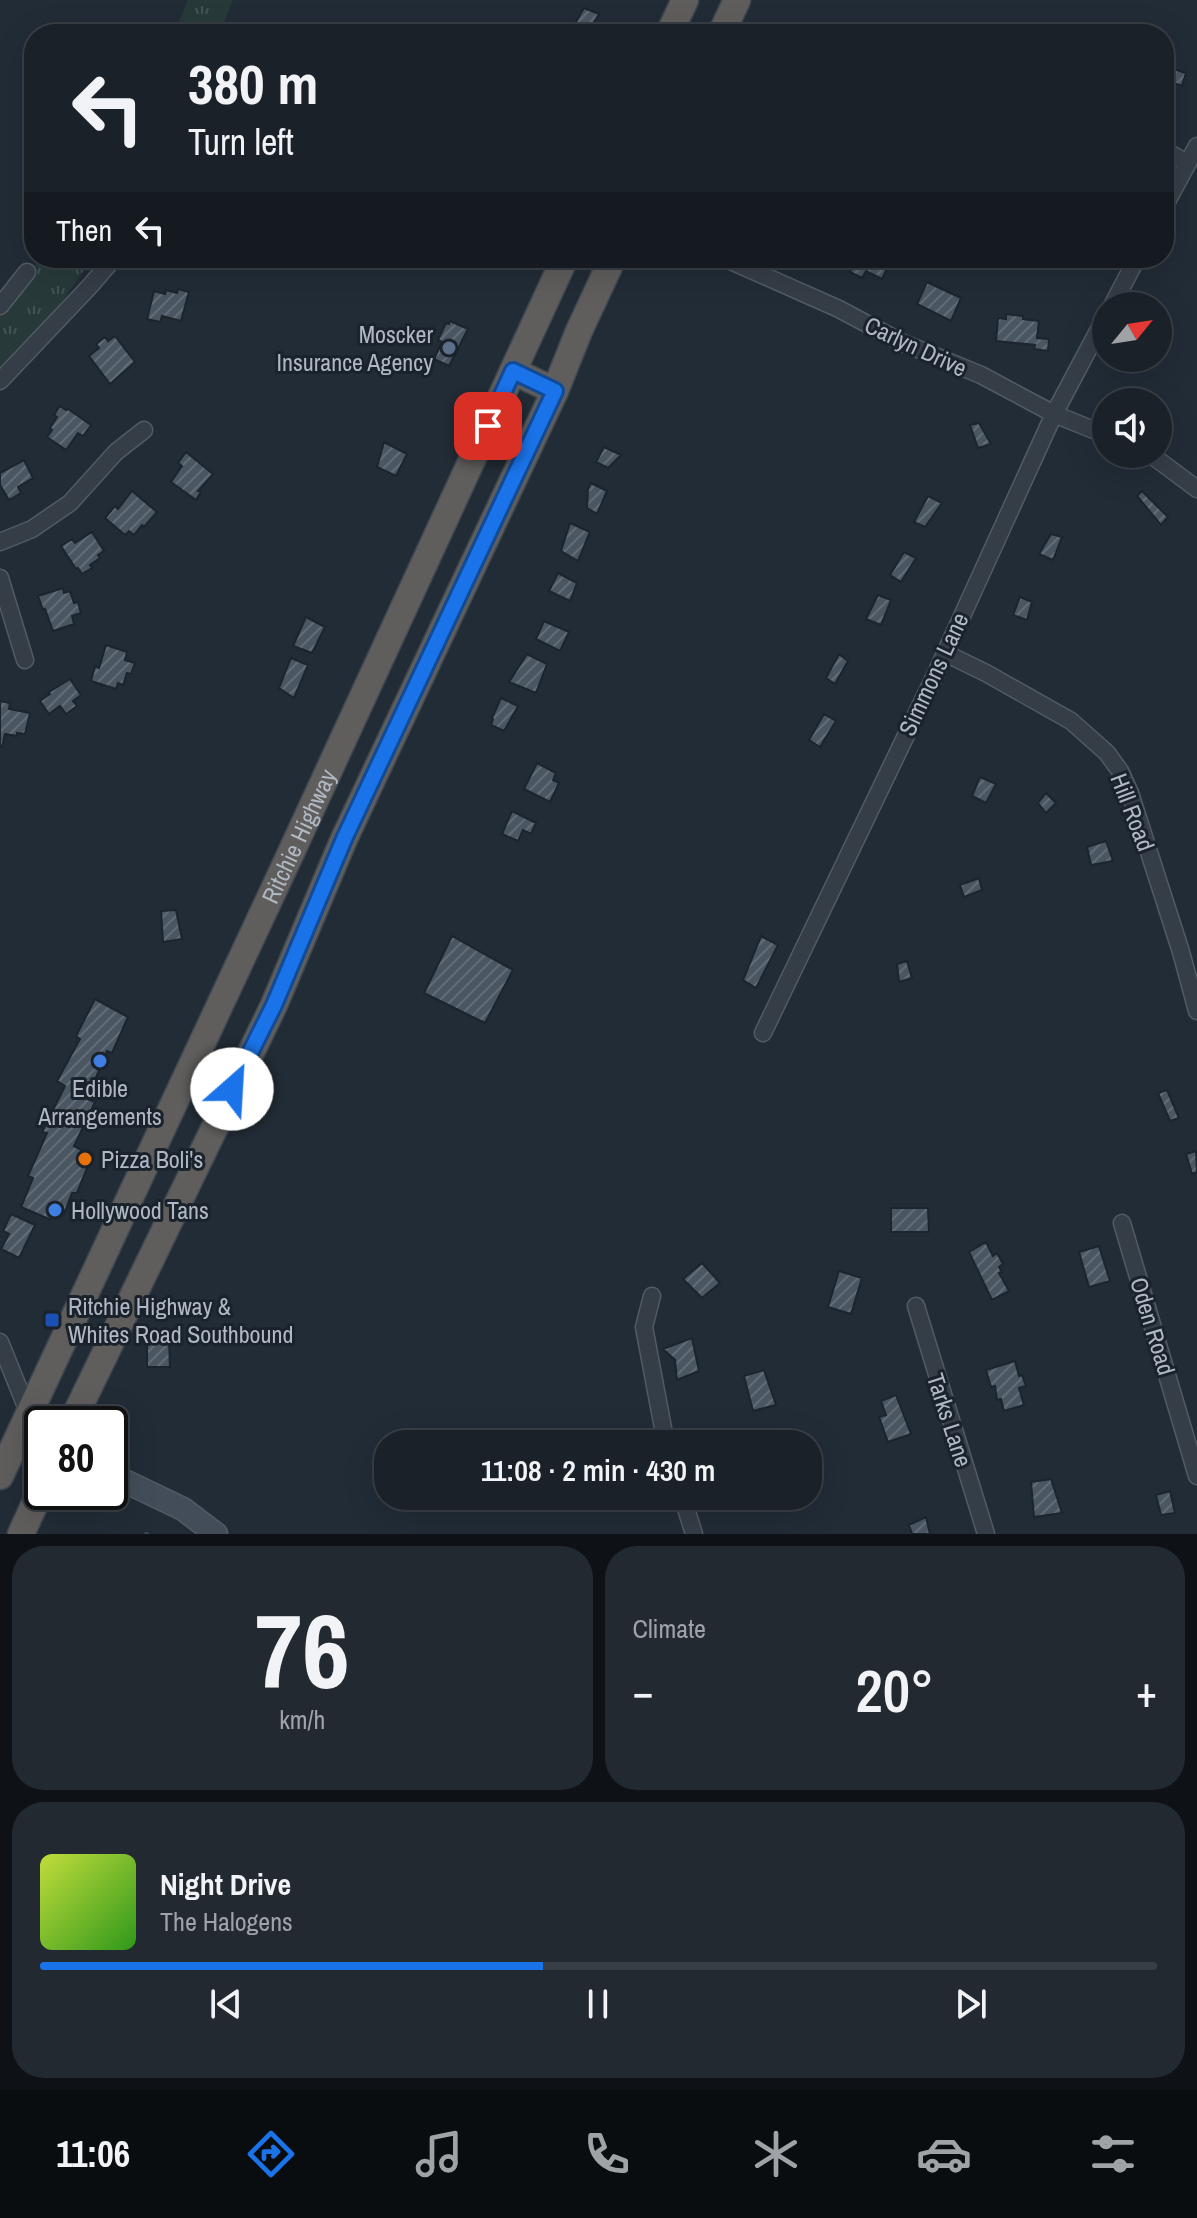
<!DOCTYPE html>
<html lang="en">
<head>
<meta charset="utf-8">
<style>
  body { margin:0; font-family:"Archivo Narrow",sans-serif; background:#232930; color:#f1f3f6; height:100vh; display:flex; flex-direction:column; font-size:30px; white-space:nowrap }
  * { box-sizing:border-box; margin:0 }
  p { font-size:26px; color:#9fa3a8 }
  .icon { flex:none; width:44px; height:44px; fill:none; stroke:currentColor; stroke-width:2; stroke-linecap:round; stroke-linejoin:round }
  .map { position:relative; height:1534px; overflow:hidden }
  .drawer { display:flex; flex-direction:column; gap:12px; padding:12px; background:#0e1216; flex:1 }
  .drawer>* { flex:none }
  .guide { position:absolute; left:24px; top:24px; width:1150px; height:244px; border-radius:32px; box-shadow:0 8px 32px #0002,0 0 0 2px #383e45; background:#1a2128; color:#f1f3f6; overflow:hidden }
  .needle { width:52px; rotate:60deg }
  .fabs { position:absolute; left:1092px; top:292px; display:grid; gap:16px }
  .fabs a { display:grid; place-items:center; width:80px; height:80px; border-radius:50%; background:#1a2128; box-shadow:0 8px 32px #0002,0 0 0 2px #383e45; font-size:40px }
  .speed { position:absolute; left:24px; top:1406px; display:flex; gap:16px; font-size:40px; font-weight:700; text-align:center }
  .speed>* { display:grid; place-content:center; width:104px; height:104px; border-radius:50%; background:#1a2128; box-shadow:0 8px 32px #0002,0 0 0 2px #383e45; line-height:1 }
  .speed .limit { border:4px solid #111; border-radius:12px; background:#fff; color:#111 }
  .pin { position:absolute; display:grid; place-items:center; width:68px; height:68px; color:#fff; margin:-34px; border-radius:16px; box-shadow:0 4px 12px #0006 }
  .me { position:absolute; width:88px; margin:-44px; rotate:26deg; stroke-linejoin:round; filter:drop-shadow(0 0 6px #0008) }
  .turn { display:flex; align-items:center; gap:28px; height:168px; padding:0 32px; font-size:36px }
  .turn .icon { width:104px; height:104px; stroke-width:2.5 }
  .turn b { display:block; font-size:56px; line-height:68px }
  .then { display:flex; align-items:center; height:76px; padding:0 32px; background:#0003; gap:16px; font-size:30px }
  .big { font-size:60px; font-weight:600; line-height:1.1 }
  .drawer .card { flex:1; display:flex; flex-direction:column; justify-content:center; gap:12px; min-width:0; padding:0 28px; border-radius:32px; background:#232930 }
  .drawer .dial { align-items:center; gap:0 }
  .dial b { font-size:104px; line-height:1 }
  .song { display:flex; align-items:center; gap:24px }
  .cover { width:96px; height:96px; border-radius:12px; background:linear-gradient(135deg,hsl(70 70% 55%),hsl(110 70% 35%)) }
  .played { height:8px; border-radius:4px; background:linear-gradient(90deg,#1a73e8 45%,#383e45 45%) }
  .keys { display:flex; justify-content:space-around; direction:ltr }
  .heat { display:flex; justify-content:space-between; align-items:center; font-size:44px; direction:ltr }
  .drawer .tiles { flex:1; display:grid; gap:12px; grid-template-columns:1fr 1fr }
  .card:last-child { grid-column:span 2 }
  .trip { position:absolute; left:374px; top:1430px; width:448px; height:80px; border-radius:32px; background:#1a2128; box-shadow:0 8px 32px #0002,0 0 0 2px #383e45; font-weight:600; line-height:80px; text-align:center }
  .menu { display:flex; height:128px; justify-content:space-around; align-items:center; background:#0a0d10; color:#9fa3a8 }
  .menu .icon { width:56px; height:56px }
  .menu .current { color:#1a73e8 }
  .menu b { font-size:36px; color:#f1f3f6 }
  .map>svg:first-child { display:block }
  .grass { fill:url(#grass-tufts) }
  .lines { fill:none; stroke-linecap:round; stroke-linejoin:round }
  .stream { stroke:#384b5e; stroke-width:4 }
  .building { fill:url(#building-hatch); stroke:#1c242d; stroke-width:2 }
  .minor-casing { stroke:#525b64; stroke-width:19 }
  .secondary-casing { stroke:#525b64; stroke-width:25 }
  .trunk-casing { stroke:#3f4851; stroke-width:29 }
  .minor { stroke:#353d47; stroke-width:16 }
  .secondary { stroke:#434d59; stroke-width:22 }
  .trunk { stroke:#605e5c; stroke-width:26 }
  .route-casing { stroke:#114b97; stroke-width:20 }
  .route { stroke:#1a73e8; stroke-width:14 }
  .service-dot { fill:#5c6f8a; stroke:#1a222b; stroke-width:3 }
  .shop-dot { fill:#3f7fe0; stroke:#1a222b; stroke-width:3 }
  .food-dot { fill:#e8710a; stroke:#1a222b; stroke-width:3 }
  .transit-dot { fill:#1a4fb4; stroke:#1a222b; stroke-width:3 }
  .labels { text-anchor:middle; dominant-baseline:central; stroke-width:6; stroke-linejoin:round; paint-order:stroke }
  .poi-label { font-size:24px; fill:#afb8c3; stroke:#1a222b; text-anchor:start }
  .street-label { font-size:24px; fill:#afb8c3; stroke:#1a222b }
</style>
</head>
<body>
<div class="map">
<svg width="1197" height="1534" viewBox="0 0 1197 1534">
  <defs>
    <pattern id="grass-tufts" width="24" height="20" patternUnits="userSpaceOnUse" patternTransform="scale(2)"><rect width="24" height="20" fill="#273a39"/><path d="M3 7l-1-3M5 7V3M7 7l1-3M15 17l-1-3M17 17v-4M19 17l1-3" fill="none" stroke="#445454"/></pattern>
    <pattern id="building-hatch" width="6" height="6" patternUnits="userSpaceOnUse" patternTransform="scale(2)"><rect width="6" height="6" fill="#4a5662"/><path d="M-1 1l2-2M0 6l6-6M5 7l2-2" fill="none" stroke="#626c77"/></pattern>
  </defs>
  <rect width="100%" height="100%" fill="#222c36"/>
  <path class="grass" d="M188,0H233L219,34H174Z
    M41,258H92L63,300L0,378V311Z"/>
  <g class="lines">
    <path class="stream" d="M146,1534H147"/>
  </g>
  <path class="building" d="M584,8L599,14L587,34H569Z
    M1170,68L1186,73L1182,86L1165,80Z
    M857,258H892L882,279L866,271L862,278L850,272Z
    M927,282L961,298L951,321L917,304Z
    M178,289L189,292L181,321L162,316L160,322L147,319L154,291L165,294L166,290L177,293Z
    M1006,314L1023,316V319L1039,321L1037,338L1049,339L1048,351L1034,349L1035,345L996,341L998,318L1006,319Z
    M450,321L468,329L449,366L434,359L442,342L438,340L446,323L449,324Z
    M115,336L135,362L110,384L89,356L99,348L96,344L105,337L108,341Z
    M60,406L66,410L68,409L91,425L83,436L78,433L66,450L47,437L52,430L50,428L57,417L54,415Z
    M979,423L991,444L978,448L970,425Z
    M384,442L407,454L396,476L377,467Z
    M604,447L621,455L608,468L596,462Z
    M186,452L213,474L198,491L201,492L196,500L171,482L182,466L178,463Z
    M24,460L33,478L18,487L21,493L9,500L0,485V473Z
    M591,483L607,491L597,514L587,508L588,489Z
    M132,491L157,512L144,527L142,525L134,535L129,531L125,535L105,518L115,506L118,509Z
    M1142,491L1168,517L1161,525L1137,496Z
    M928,496L942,503L925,527L914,522Z
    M570,523L590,532L578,561L561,551Z
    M92,532L104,551L98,555L100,558L90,565L92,568L82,574L78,568L76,569L61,546L72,539L75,543Z
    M1051,534L1062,537L1053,560L1039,554Z
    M904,552L916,558L901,582L890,575Z
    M558,573L577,583L570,601L549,591Z
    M63,588L64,593L70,591L74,603L78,602L81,613L72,616L74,624L53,631L45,609L43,610L38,596Z
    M878,595L891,600L881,625L866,619Z
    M1020,597L1032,602L1027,620L1013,615Z
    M306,617L325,627L312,653L293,646Z
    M544,621L569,632L560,651L536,639Z
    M106,645L127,652L125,660L135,663L131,674L127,673L123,685L118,683L116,689L91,681L95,666L99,668Z
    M527,654L547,664L536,693L509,682Z
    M839,654L848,661L835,684L826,678Z
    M291,658L308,665L294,698L279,688Z
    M70,679L81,695L73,701L77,706L66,714L60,706L49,714L40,701L50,694L49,692Z
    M501,698L518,706L504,731L491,725L493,719L492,718Z
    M0,701L10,703L9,709L30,713L25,734L17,733V736L5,734L2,747L0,746Z
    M824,714L836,721L820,747L809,740Z
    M537,763L556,773L553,780L559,783L550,802L524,789Z
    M980,777L996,784L986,803L972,796Z
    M1046,793L1056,803L1046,813L1038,803Z
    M512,811L536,823L531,834L523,830L518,841L502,834Z
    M1106,841L1113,861L1091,865L1087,847Z
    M979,878L982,890L964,897L960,885Z
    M176,910L182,939L163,942L161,911Z
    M452,936L513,970L485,1023L424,993Z
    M761,936L778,945L756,988L743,980Z
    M907,961L912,978L899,982L897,964Z
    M95,999L128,1017L112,1053L107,1051L87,1099L95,1102L74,1146L92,1156L77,1193H72L64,1214L49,1219L21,1207L33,1178L28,1176L47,1133L42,1132L65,1086L57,1081L80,1039L76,1036Z
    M1167,1090L1179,1118L1170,1121L1158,1093Z
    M1196,1151L1197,1172L1192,1174L1186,1154Z
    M891,1208H928L929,1232H891Z
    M11,1214L35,1225L19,1258L1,1249L9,1234L3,1231Z
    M986,1242L993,1256L997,1253L1003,1264L999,1267L1002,1272L999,1273L1009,1291L992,1300L969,1252Z
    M1099,1246L1110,1281L1089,1287L1079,1252Z
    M702,1263L720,1283L702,1298L683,1279Z
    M839,1271L862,1278L851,1314L828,1307Z
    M147,1338H169L170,1367H147Z
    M692,1338L699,1371L677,1380L675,1360L663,1349Z
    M1015,1361L1019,1376L1022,1375L1026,1386L1019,1388L1024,1405L1004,1411L1001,1399L997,1400L995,1386L991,1387L986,1370Z
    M764,1370L776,1405L753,1411L744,1376Z
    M896,1395L911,1434L888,1442L879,1417L886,1415L881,1401Z
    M1051,1479L1062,1513L1034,1517L1031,1482Z
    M1170,1491L1175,1513L1161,1515L1156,1495Z
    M926,1517L930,1534H912L909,1525Z"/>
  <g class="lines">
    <g class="minor-casing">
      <path id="minor" d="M1164,150L1187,163
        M1164,207L1197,146
        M724,258L839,309L901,342L981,375L1054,414L1106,435
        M0,306L27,272
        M1112,306L1137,258
        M0,381L91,285L114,258
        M1150,454L1197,489
        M0,542L32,529L70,503L116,452L144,430
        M0,578L25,660
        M945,653L986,673L1071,721L1107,753L1120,771L1130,793L1181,952L1197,1011
        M763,1033L937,671L1054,414L1106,316
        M1122,1223L1197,1476
        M652,1296L644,1327L666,1444
        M916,1306L986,1534
        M0,1342L29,1414
        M682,1496L694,1534"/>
    </g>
    <g class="secondary-casing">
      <path id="secondary" d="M110,1474L183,1509L216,1534"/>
    </g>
    <g class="trunk-casing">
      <g id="trunk">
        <path d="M669,34L685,0"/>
        <path d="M721,34L737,0"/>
        <path d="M513,371L555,391"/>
        <path d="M71,1424L274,1005L344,839L555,391L579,331L613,258"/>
        <path id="s1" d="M0,1476L289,857L565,258"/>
        <path d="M21,1534L42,1488"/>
      </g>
    </g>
    <use href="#minor" class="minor"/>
    <use href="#secondary" class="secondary"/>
    <use href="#trunk" class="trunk"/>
  </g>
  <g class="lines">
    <g class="route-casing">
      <path id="route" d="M232,1089L274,1005L344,839L555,391L513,371L488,426"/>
    </g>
    <use href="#route" class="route"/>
  </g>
  <circle class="service-dot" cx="449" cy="348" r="8"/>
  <g class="shop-dot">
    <circle cx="100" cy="1061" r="8"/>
    <circle cx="55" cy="1210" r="8"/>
  </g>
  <circle class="food-dot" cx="85" cy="1159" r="8"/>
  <rect class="transit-dot" x="44" y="1312" width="16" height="16" rx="4"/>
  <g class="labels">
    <g class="poi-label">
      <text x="433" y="334" text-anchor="end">Moscker<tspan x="433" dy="28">Insurance Agency</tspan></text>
      <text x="100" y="1088" text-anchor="middle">Edible<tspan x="100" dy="28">Arrangements</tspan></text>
      <text x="101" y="1159">Pizza Boli's</text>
      <text x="71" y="1210">Hollywood Tans</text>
      <text x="68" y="1306">Ritchie Highway &amp;<tspan x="68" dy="28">Whites Road Southbound</tspan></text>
    </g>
    <g class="street-label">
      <text transform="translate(916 346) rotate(25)">Carlyn Drive</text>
      <text transform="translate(933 674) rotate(-65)">Simmons Lane</text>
      <text transform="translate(1133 812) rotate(69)">Hill Road</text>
      <text stroke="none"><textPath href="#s1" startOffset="706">Ritchie Highway</textPath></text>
      <text transform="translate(1153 1326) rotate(73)">Oden Road</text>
      <text transform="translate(950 1420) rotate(72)">Tarks Lane</text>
    </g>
  </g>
</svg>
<div class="fabs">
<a><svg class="needle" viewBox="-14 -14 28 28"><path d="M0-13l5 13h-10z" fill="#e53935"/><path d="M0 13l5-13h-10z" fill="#9fa3a8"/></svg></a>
<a><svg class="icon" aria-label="sound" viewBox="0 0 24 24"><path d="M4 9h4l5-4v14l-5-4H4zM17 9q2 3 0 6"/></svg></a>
</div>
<div class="speed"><div class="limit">80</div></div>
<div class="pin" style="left:488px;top:426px;background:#d93025"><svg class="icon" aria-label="arrive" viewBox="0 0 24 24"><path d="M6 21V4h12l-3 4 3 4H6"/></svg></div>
<svg class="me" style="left:232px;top:1089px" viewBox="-20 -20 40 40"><circle r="19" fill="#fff"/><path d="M0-13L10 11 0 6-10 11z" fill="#1a73e8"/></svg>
<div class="trip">11:08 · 2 min · 430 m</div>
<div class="guide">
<div class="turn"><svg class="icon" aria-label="left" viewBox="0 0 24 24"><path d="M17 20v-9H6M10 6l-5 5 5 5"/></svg><div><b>380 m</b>Turn left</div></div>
<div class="then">Then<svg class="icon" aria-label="left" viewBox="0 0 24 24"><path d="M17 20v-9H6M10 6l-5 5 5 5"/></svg></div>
</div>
</div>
<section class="drawer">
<div class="tiles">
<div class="card dial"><b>76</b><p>km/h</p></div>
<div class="card"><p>Climate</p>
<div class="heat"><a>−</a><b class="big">20°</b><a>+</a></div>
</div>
<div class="card">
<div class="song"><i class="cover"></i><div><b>Night Drive</b><p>The Halogens</p></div></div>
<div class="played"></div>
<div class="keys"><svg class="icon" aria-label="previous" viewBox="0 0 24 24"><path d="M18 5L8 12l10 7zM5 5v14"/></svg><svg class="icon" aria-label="pause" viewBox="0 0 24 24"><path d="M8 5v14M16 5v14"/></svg><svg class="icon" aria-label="next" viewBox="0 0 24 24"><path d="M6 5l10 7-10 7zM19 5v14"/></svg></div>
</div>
</div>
</section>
<nav class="menu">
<b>11:06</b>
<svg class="icon current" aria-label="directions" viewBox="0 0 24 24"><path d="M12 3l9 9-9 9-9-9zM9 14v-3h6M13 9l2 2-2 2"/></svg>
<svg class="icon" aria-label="music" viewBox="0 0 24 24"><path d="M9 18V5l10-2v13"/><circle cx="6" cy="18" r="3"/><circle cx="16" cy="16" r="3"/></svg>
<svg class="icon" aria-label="phone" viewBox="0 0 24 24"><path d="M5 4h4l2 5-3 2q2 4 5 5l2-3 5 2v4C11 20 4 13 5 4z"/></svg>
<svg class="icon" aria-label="climate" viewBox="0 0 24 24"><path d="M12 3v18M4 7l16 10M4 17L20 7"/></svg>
<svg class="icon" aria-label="car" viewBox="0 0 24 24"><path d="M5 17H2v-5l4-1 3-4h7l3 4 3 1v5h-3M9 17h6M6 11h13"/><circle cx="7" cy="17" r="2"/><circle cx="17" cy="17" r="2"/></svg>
<svg class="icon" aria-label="filters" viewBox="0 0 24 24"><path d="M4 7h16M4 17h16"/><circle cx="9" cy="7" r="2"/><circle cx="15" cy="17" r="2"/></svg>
</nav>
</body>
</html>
